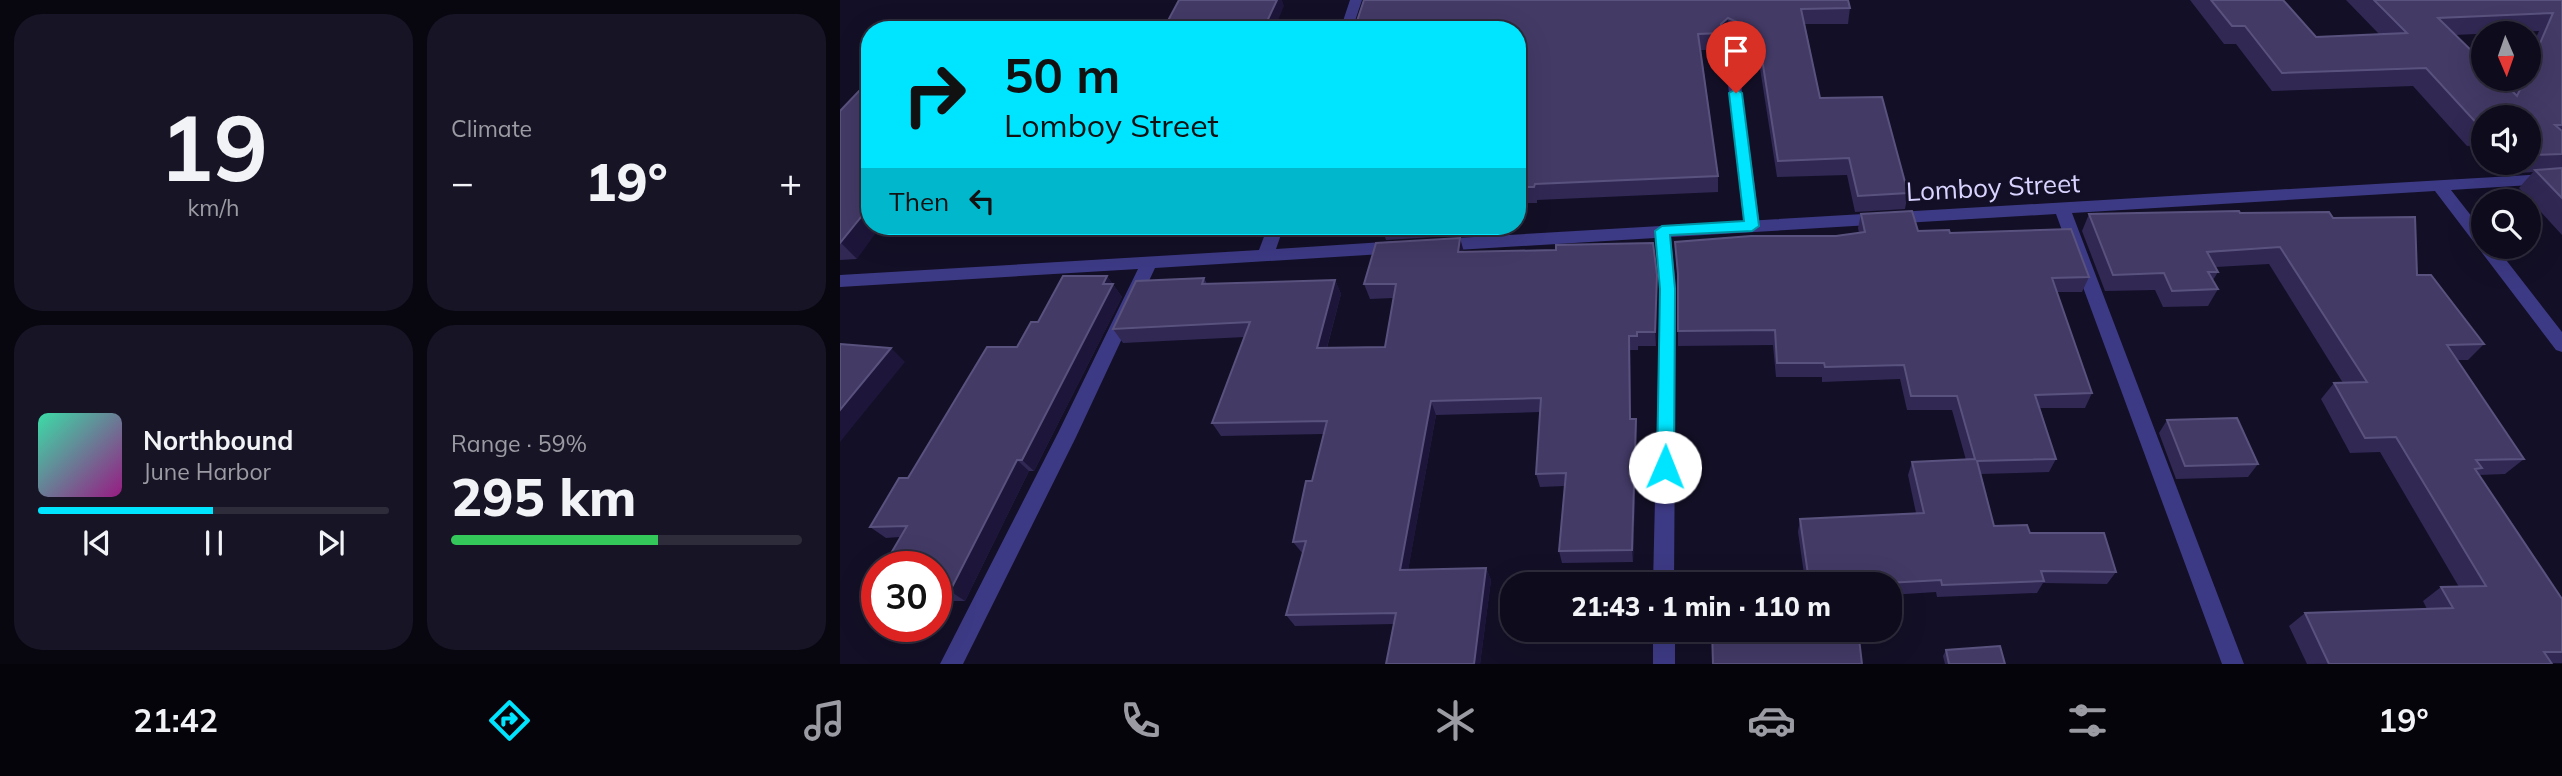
<!DOCTYPE html>
<html lang="en">
<head>
<meta charset="utf-8">
<style>
  body { margin:0; font-family:Mulish,sans-serif; background:#171425; color:#f1f3f6; height:100vh; display:flex; flex-direction:column; font-size:26px; white-space:nowrap }
  * { box-sizing:border-box; margin:0 }
  p { font-size:23px; color:#9b9ba3 }
  .icon { flex:none; width:38px; height:38px; fill:none; stroke:currentColor; stroke-width:2; stroke-linecap:round; stroke-linejoin:round }
  .map { position:relative; flex:1; overflow:hidden }
  .sheet { display:flex; flex-direction:column; gap:14px; padding:14px; background:#08060f; width:840px }
  .sheet>* { flex:none }
  .top-card { position:absolute; left:21px; top:21px; width:665px; height:214px; border-radius:28px; box-shadow:0 7px 28px #0002,0 0 0 2px #2e2b3b; background:#00e5ff; color:#111; overflow:hidden }
  .needle { width:46px; rotate:178deg }
  .tools { position:absolute; left:1631px; top:21px; display:grid; gap:14px }
  .tools a { display:grid; place-items:center; width:70px; height:70px; border-radius:50%; background:#0e0b1c; box-shadow:0 7px 28px #0002,0 0 0 2px #2e2b3b; font-size:35px }
  .speed { position:absolute; left:21px; top:551px; display:flex; gap:14px; font-size:35px; font-weight:700; text-align:center }
  .speed>* { display:grid; place-content:center; width:91px; height:91px; border-radius:50%; background:#0e0b1c; box-shadow:0 7px 28px #0002,0 0 0 2px #2e2b3b; line-height:1 }
  .speed .limit { border:10px solid #d22; background:#fff; color:#111 }
  .pin { position:absolute; display:grid; place-items:center; width:60px; height:60px; color:#fff; margin:-72px -30px; border-radius:50% 50% 50% 0; rotate:-45deg; box-shadow:0 0 7px #0007 }
  .pin .icon { rotate:45deg }
  .me { position:absolute; width:77px; margin:-38px; rotate:1deg; stroke-linejoin:round; filter:drop-shadow(0 0 5px #0008) }
  .turn { display:flex; align-items:center; gap:24px; height:147px; padding:0 28px; font-size:32px }
  .turn .icon { width:91px; height:91px; stroke-width:2.5 }
  .turn b { display:block; font-size:49px; line-height:60px }
  .then { display:flex; align-items:center; height:66px; padding:0 28px; background:#0003; gap:14px; font-size:26px }
  .big { font-size:52px; font-weight:800; line-height:1.1 }
  .sheet .card { flex:1; display:flex; flex-direction:column; justify-content:center; gap:10px; min-width:0; padding:0 24px; border-radius:28px; background:#171425 }
  .sheet .dial { align-items:center; gap:0 }
  .dial b { font-size:91px; line-height:1 }
  .song { display:flex; align-items:center; gap:21px }
  .cover { width:84px; height:84px; border-radius:10px; background:linear-gradient(135deg,hsl(160 70% 55%),hsl(310 70% 35%)) }
  .played { height:7px; border-radius:4px; background:linear-gradient(90deg,#00e5ff 50%,#2e2b3b 50%) }
  .keys { display:flex; justify-content:space-around; direction:ltr }
  .heat { display:flex; justify-content:space-between; align-items:center; font-size:38px; direction:ltr }
  .charge { height:10px; border-radius:5px; background:linear-gradient(90deg,#34c759 59%,#2e2b3b 0) }
  .sheet .tiles { flex:1; display:grid; gap:14px; grid-template-columns:repeat(2,1fr) }
  .trip { position:absolute; left:660px; top:572px; width:402px; height:70px; border-radius:28px; background:#0e0b1c; box-shadow:0 7px 28px #0002,0 0 0 2px #2e2b3b; font-weight:800; line-height:70px; text-align:center }
  .tab-bar { display:flex; height:112px; justify-content:space-around; align-items:center; background:#06040b; color:#9b9ba3 }
  .tab-bar .icon { width:49px; height:49px }
  .tab-bar .on { color:#00e5ff }
  .tab-bar b { font-size:32px; color:#f1f3f6 }
  main { display:flex; flex:1; min-height:0 }
  .map>svg:first-child { display:block }
  .lines { fill:none; stroke-linecap:round; stroke-linejoin:round }
  .lane { fill:#3d3a85; fill-rule:evenodd }
  .street { fill:#3d3a85; fill-rule:evenodd }
  .wall { fill:#312854; fill-rule:evenodd }
  .shaded-wall { fill:#1d163a }
  .building { fill:#433a66; stroke:#5a527e; stroke-width:2; fill-rule:evenodd }
  .route { fill:#00e5ff; stroke:#0095a6; stroke-width:2 }
  .labels { text-anchor:middle; dominant-baseline:central; stroke-width:6; stroke-linejoin:round; paint-order:stroke }
  .street-label { font-size:26px; fill:#d9d4ff; stroke:#130f26 }
</style>
</head>
<body>
<main>
<section class="sheet">
<div class="tiles">
<div class="card dial"><b>19</b><p>km/h</p></div>
<div class="card"><p>Climate</p>
<div class="heat"><a>−</a><b class="big">19°</b><a>+</a></div>
</div>
<div class="card">
<div class="song"><i class="cover"></i><div><b>Northbound</b><p>June Harbor</p></div></div>
<div class="played"></div>
<div class="keys"><svg class="icon" aria-label="previous" viewBox="0 0 24 24"><path d="M18 5L8 12l10 7zM5 5v14"/></svg><svg class="icon" aria-label="pause" viewBox="0 0 24 24"><path d="M8 5v14M16 5v14"/></svg><svg class="icon" aria-label="next" viewBox="0 0 24 24"><path d="M6 5l10 7-10 7zM19 5v14"/></svg></div>
</div>
<div class="card"><p>Range · 59%</p><b class="big">295 km</b><div class="charge"></div></div>
</div>
</section>
<div class="map">
<svg width="1722" height="664" viewBox="0 0 1722 664">
  <rect width="100%" height="100%" fill="#130f26"/>
  <g class="lines">
    <path class="lane" d="M889,36L895,40L920,226L912,232L904,226L883,40Z"/>
    <path class="street" d="M510,0H522L512,30H500Z
      M1722,173V183L1611,190L1643,231V247H1656L1722,332V352L1716,350L1595,191L1232,213L1404,664H1382L1216,214L831,237L836,289L834,584H813L820,289L815,238L600,251L592,245L600,239Z
      M428,226H444L436,249L559,241L567,247L559,253L315,268L236,437L123,664H100L218,433L298,269L0,287V275L419,250Z
      M813,630H835V664H813Z"/>
  </g>
  <path class="wall" d="M524,0L1010,8L1008,24H965L980,98L1068,193L1065,209L1015,212L1007,175L937,177L917,49H899L896,38L888,34L882,39L881,50H861L878,176V192L697,200V203H677V30Z
    M1350,0H1443L1476,37L1539,34L1506,0H1722V235L1679,188L1693,172L1666,174L1656,163H1689V117H1643V149L1640,145L1627,146L1573,86L1432,91L1396,44H1384ZM1699,31L1689,54V79H1678L1673,91L1615,35Z
    M0,111L17,259L0,260Z
    M1400,213L1493,218L1577,275L1644,344L1628,360H1617L1684,459L1665,474L1639,475L1722,599V663L1467,664L1449,626L1465,613L1587,609L1583,601L1601,587H1619L1540,452L1510,453L1481,399L1494,383H1503L1429,264L1376,267L1378,272L1373,280L1378,289L1368,306L1323,307L1315,290L1265,291L1242,231L1249,214Z
    M1021,214L1078,231L1110,233L1249,277L1242,292H1217L1252,393L1245,408H1200L1216,459L1209,472L1141,474L1154,526L1190,533L1276,572L1267,584L1203,583L1197,593L1097,597L1096,592L1050,595V584H870L965,581L958,532L960,519L1076,513L1068,475L1072,462L1126,460L1112,410H1067L1060,379L982,382V377H936L933,345L838,346V284L835,242L996,236L1019,233L1018,228Z
    M444,226H627L626,235L546,240L542,228L445,230Z
    M624,252L817,275L816,346H798V350H790L791,419H796L797,432L793,562L722,563L719,551L725,486L700,487L696,474L700,412L596,415L568,570L646,568L651,580L640,664H546L554,624L455,626L446,615L463,554L453,542L472,481L484,434L381,436L372,423L405,337L283,343L273,329L364,278L367,284L495,280L501,294L487,348L545,347L553,298L530,299L524,284Z
    M267,276L282,297L194,471H189L125,601H96V567L60,537L46,538L30,527L68,478L177,347Z
    M1327,420L1418,464L1408,477L1336,479L1319,433Z
    M37,578V597L28,592Z
    M1106,650L1165,664H1105L1103,656Z"/>
  <path class="shaded-wall" d="M436,0H442L444,6L434,30H423Z
    M888,18V34L882,39L881,24Z
    M30,188V205L22,197Z
    M30,206V226H41L17,259L1,243Z
    M624,226H627L626,235Z
    M620,238L624,252H618Z
    M817,275V289L816,346L815,332Z
    M267,276L282,297L194,471L182,460Z
    M495,280L501,294L483,362L477,348Z
    M789,336L790,350L791,432L790,419Z
    M51,348L65,362L0,442V410Z
    M591,401L596,415L566,582L560,570Z
    M796,419L797,432L793,562L792,550Z
    M177,460L189,471L125,601L110,591Z
    M646,568L651,580L640,664H634Z"/>
  <path class="building" d="M339,0H437L423,30H323Z
    M524,0H1008L1010,8L961,9L980,98L1042,97L1068,193L1018,196L1009,158L938,161L918,33H899L897,22L888,18L881,24L882,33L858,34L878,176L695,184L694,187H677V30H514Z
    M1371,0H1443L1476,37L1567,33L1534,0H1722V125H1715L1722,131V154L1689,155V117H1643V127L1641,128L1586,68L1442,73L1405,26H1392ZM1713,13L1689,69V79H1685L1677,96L1660,79H1643V62L1598,18Z
    M19,91H30V188L22,197H30V206L0,243V111Z
    M1722,168V198L1695,170Z
    M1072,211L1078,231L1109,230L1110,233L1231,229L1249,277L1212,278L1252,393L1195,395L1216,459L1137,461L1154,526L1187,525L1190,533H1264L1276,572L1201,571L1204,581L1102,585L1101,580L1028,584H870V583L969,581L960,519L1084,513L1072,462L1135,459L1117,396H1071L1064,365L985,367L984,363H937L935,330L838,331V274L835,242L911,236H996L1025,232L1021,214Z
    M1399,211L1400,213L1489,212L1493,218L1575,217L1577,275H1591L1644,344L1607,345L1684,459L1636,460L1642,468L1635,469L1722,599V652H1704L1712,664H1489L1465,613L1613,608L1601,587L1646,586L1556,437L1525,438L1494,383L1527,382L1440,247L1367,252L1378,272H1368L1378,289L1332,291L1324,273L1273,275L1249,214Z
    M620,238L618,252L716,250V245L813,243L817,275L815,332H797V336H789L790,419H796L792,550L719,551L726,473L696,474L701,398L591,401L560,570L646,568L634,664H546L556,613L446,615L466,541L453,542L466,481H472L487,421L372,423L410,322L273,329L296,281L364,278L362,284L495,280L477,348L545,347L556,284H524L536,243Z
    M223,276H267L263,284H273L182,460H177L110,591H96V567H43L67,526L30,527L59,478H68L147,347H177L191,322H198Z
    M0,344L51,348L0,410Z
    M1397,418L1418,464L1345,466L1327,420Z
    M37,578V592H28Z
    M872,630H1018L1022,664H873Z
    M1160,646L1165,664H1109L1106,650Z"/>
  <path class="route" d="M896,89L902,93L919,226L912,231L830,235L835,289L834,467L832,472L825,474L819,472L817,467L820,289L815,231L822,226L904,221L889,93Z"/>
  <g class="labels">
    <g class="street-label">
      <text transform="translate(1153 187) rotate(-3)">Lomboy Street</text>
    </g>
  </g>
</svg>
<div class="tools">
<a><svg class="needle" viewBox="-14 -14 28 28"><path d="M0-13l5 13h-10z" fill="#e53935"/><path d="M0 13l5-13h-10z" fill="#9b9ba3"/></svg></a>
<a><svg class="icon" aria-label="sound" viewBox="0 0 24 24"><path d="M4 9h4l5-4v14l-5-4H4zM17 9q2 3 0 6"/></svg></a>
<a><svg class="icon" aria-label="search" viewBox="0 0 24 24"><circle cx="10" cy="10" r="6"/><path d="M15 15l6 6"/></svg></a>
</div>
<div class="speed"><div class="limit">30</div></div>
<div class="pin" style="left:896px;top:93px;background:#d93025"><svg class="icon" aria-label="arrive" viewBox="0 0 24 24"><path d="M6 21V4h12l-3 4 3 4H6"/></svg></div>
<svg class="me" style="left:825px;top:467px" viewBox="-20 -20 40 40"><circle r="19" fill="#fff"/><path d="M0-13L10 11 0 6-10 11z" fill="#00e5ff"/></svg>
<div class="trip">21:43 · 1 min · 110 m</div>
<div class="top-card">
<div class="turn"><svg class="icon" aria-label="right" viewBox="0 0 24 24"><path d="M7 20v-9h11M14 6l5 5-5 5"/></svg><div><b>50 m</b>Lomboy Street</div></div>
<div class="then">Then<svg class="icon" aria-label="left" viewBox="0 0 24 24"><path d="M17 20v-9H6M10 6l-5 5 5 5"/></svg></div>
</div>
</div>
</main>
<nav class="tab-bar">
<b>21:42</b>
<svg class="icon on" aria-label="directions" viewBox="0 0 24 24"><path d="M12 3l9 9-9 9-9-9zM9 14v-3h6M13 9l2 2-2 2"/></svg>
<svg class="icon" aria-label="music" viewBox="0 0 24 24"><path d="M9 18V5l10-2v13"/><circle cx="6" cy="18" r="3"/><circle cx="16" cy="16" r="3"/></svg>
<svg class="icon" aria-label="phone" viewBox="0 0 24 24"><path d="M5 4h4l2 5-3 2q2 4 5 5l2-3 5 2v4C11 20 4 13 5 4z"/></svg>
<svg class="icon" aria-label="climate" viewBox="0 0 24 24"><path d="M12 3v18M4 7l16 10M4 17L20 7"/></svg>
<svg class="icon" aria-label="car" viewBox="0 0 24 24"><path d="M5 17H2v-5l4-1 3-4h7l3 4 3 1v5h-3M9 17h6M6 11h13"/><circle cx="7" cy="17" r="2"/><circle cx="17" cy="17" r="2"/></svg>
<svg class="icon" aria-label="filters" viewBox="0 0 24 24"><path d="M4 7h16M4 17h16"/><circle cx="9" cy="7" r="2"/><circle cx="15" cy="17" r="2"/></svg>
<b>19°</b>
</nav>
</body>
</html>
